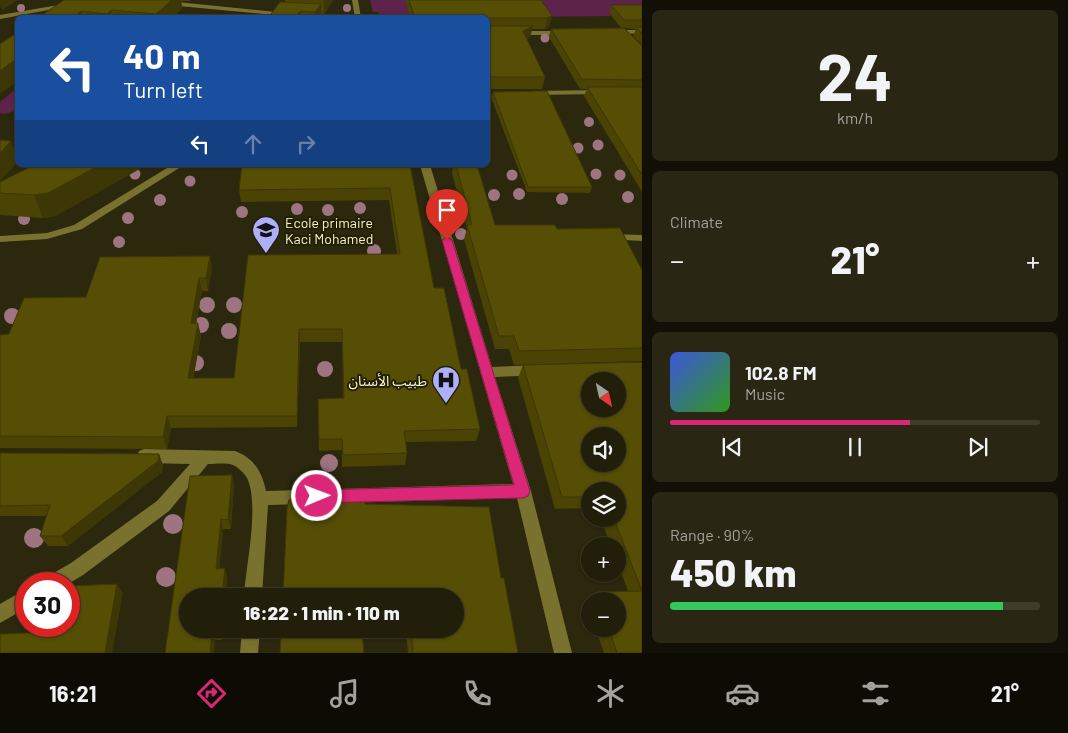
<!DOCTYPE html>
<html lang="en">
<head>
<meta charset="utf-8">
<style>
  body { margin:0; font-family:Barlow,"Noto Sans Arabic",sans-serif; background:#292713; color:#f1f3f6; height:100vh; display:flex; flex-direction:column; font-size:19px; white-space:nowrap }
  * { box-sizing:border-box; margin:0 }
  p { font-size:16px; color:#a2a29c }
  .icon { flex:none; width:28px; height:28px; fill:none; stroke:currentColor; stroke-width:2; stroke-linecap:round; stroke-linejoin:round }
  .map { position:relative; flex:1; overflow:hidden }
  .panel { display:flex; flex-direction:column; gap:10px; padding:10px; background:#121006; width:426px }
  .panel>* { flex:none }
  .guide { position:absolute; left:15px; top:15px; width:475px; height:152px; border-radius:8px; box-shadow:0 1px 4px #0004,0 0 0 1px #3e3c2b; background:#1a4fa0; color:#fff; overflow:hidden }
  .needle { width:32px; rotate:146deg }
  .controls { position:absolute; left:581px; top:372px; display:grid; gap:10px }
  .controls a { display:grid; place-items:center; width:45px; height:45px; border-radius:50%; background:#211e0a; box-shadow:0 1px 4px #0004,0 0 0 1px #3e3c2b; font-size:25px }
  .speed { position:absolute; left:15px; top:572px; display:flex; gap:10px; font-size:25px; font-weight:700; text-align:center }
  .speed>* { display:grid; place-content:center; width:65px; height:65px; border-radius:50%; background:#211e0a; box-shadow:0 1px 4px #0004,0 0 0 1px #3e3c2b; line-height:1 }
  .speed .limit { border:8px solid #d22; background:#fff; color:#111 }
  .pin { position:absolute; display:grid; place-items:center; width:42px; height:42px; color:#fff; margin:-51px -21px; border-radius:50% 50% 50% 0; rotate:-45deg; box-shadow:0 0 5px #0007 }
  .pin .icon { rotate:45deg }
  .me { position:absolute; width:55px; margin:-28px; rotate:89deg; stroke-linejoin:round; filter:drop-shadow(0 0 4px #0008) }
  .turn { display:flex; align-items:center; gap:18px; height:105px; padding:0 25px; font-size:22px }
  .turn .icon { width:65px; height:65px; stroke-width:2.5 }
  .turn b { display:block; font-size:35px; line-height:42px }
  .lanes { display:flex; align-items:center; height:48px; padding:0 25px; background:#0003; justify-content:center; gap:25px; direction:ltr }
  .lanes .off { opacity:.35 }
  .big { font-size:38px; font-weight:800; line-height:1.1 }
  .panel .tile { flex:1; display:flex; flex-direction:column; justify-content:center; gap:8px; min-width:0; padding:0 18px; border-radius:8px; background:#292713 }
  .panel .dial { align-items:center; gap:0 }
  .dial b { font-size:65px; line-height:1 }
  .song { display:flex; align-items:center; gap:15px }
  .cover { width:60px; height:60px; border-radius:8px; background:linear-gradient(135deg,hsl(230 70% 55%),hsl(110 70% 35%)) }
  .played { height:5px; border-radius:2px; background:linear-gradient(90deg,#db2777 65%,#3e3c2b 65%) }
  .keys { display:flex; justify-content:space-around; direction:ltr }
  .heat { display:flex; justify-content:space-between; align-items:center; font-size:28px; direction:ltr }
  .charge { height:8px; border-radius:4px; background:linear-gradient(90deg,#34c759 90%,#3e3c2b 0) }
  .trip { position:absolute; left:179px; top:588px; width:285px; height:50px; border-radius:25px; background:#211e0a; box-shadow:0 1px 4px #0004,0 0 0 1px #3e3c2b; font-weight:800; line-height:50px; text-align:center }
  .dock { display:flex; height:80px; justify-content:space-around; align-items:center; background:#0d0c04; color:#a2a29c }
  .dock .icon { width:35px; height:35px }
  .dock .selected { color:#db2777 }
  .dock b { font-size:22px; color:#f1f3f6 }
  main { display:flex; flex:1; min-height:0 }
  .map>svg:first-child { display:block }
  .green { fill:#5e234a }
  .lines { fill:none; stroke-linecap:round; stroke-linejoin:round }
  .minor { fill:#79722f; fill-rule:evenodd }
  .tree { fill:#9d7480 }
  .wall { fill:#4a4304 }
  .shaded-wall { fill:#3c3704 }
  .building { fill:#564e05; stroke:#3c3704; fill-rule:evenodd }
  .route { fill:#db2777; stroke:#8e194d }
  .labels { text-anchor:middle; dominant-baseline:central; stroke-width:4; stroke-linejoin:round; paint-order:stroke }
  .poi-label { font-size:14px; fill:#f7f3ca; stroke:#221f04; text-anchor:start }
</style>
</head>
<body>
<main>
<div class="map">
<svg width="642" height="653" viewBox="0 0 642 653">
  <rect width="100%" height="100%" fill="#2c280e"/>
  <path class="green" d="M370,0H642V13H609L611,16L381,18L378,12H373Z
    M17,88V110L5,114L0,113V102Z"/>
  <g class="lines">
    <path class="minor" d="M88,0H102L0,19V15Z
      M133,0H157L336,18H306L136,2Z
      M352,0H358L361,18H355Z
      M612,30H642V34L610,33V31Z
      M488,31H567L570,33L567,35H488Z
      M602,90H605V94L532,95L528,93L532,91Z
      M172,165H184L82,229L47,239L0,242V236L47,233L74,225Z
      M420,165H430L492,367L537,365L542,366L544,370L542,374L537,375L495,377L531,491L572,653H554L517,498L268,505L262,596H244C246,565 259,509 248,480C246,475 240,469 235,466C229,462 216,464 208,464L169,511L83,575L68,584H42L45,578L71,563L157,501L190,464L144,463L139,461L137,456L139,451L144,449L235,451C254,458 262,472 266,491L513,484Z
      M609,234L642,235V241L605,239L604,237L605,235Z
      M26,589V608L0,623V604Z
      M242,629H260L258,653H240Z"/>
  </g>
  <g class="tree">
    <circle cx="21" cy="8" r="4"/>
    <circle cx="347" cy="8" r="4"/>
    <circle cx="545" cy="38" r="4.5"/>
    <circle cx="589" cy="122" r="5"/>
    <circle cx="598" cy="145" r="5.5"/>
    <circle cx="578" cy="148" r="5.5"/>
    <circle cx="135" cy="174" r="5.5"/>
    <circle cx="596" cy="174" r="5.5"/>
    <circle cx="512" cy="175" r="5.5"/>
    <circle cx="620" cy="175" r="5.5"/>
    <circle cx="190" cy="181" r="5.5"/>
    <circle cx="519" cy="194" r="6"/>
    <circle cx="494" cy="195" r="6"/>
    <circle cx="628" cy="197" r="6"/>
    <circle cx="562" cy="199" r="6"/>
    <circle cx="160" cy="200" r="6"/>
    <circle cx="360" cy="208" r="6"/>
    <circle cx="297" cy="209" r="6"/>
    <circle cx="328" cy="210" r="6"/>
    <circle cx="242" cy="212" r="6"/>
    <circle cx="128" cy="218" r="6"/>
    <circle cx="24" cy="219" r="6"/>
    <circle cx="461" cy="234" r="6"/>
    <circle cx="119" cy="242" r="6"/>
    <circle cx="374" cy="251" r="7"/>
    <circle cx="207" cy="305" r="8"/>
    <circle cx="234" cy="305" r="8"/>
    <circle cx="12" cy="316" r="8"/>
    <circle cx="201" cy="325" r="8"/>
    <circle cx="229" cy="331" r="8"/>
    <circle cx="196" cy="363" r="8"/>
    <circle cx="325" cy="369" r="8"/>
    <circle cx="329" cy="463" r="9"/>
    <circle cx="173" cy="524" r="10"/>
    <circle cx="34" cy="538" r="10"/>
    <circle cx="166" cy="577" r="10"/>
  </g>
  <path class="wall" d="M64,0H191L189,1H181L182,8L173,18H38Z
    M285,0H333L324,15H321V18H268L285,2Z
    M405,0H541L552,16L549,27L545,29H532L530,37L526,38L545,77L542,89H488V18H410Z
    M611,5H642V192L584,96L587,89H580L549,37L551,29L641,44L633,36L636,29L621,28L609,13Z
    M493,92L592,187L590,193L527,192L491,97Z
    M34,165L56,216L43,218L0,215V182Z
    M410,165L434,288L461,369L480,429L476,441L406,442L407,453L405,465L342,467V450L319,451L318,411L343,398L342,342H300L297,427L171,428L167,449L0,448V335L9,334L86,297L212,268L208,291H202L196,323L201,336L193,378H234L397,254L389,200L241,202L239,190Z
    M453,165H477L495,225L557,229L642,270V361L514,365L509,349H495L464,239L467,229L452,173Z
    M642,362V653H604L596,629H618V601H590V609L588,602L597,592L628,591L618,564V546H611L601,519H618V491H590V508L555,509L518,378L523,365Z
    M0,453L159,454L163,466L162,472L68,546H48L40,536L47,516H0Z
    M232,475L234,485L231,529H223L219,568L227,577L226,596H188V629H223L222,640H215L165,653Z
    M337,498L365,504L501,578L518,653H408L406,629H455Z"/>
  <path class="shaded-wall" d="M0,0H18L2,10L0,4Z
    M172,0H181L182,8L173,18H157L156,14Z
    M324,0H333L324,15Z
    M321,4V18H315V12Z
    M111,10L113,18H108L107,14Z
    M81,11L83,18H73Z
    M300,11V18H296Z
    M552,16L549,27L545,29L547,18Z
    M533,26L530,37L520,42L523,31Z
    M18,58V81L0,94V71Z
    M11,141L18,156V162L0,181V153Z
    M100,165H147L56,216L43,218L34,195Z
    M210,256L212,268L208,291L206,278Z
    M199,278L202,291L194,336L191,323Z
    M198,323L201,336L191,391L188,378Z
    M299,329L300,342L297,427V416Z
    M167,416L171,428L167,449L163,437Z
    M159,454L163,466L162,472L68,546L61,536Z
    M232,475L234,485L231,529L228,520Z
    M221,519L223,529L219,577L216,569Z
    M225,568L227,577L226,596H222Z
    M117,584L123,593L112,653H105Z
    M219,629H223L222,640L219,632Z
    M212,632L215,640L214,653H210Z"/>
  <path class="building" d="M64,0H172L156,14L111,10L107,14L81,11L73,18H38Z
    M409,0H541L552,16L547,18H490L488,24L490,26H533L523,31L545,77H491L489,73H488V18H415Z
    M280,2L321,4L315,12L300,11L296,18H268Z
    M611,5H642V20H624Z
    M636,27H642V34Z
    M624,28L642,46V80L582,79L551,29Z
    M18,32V58L0,71V44Z
    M587,87H642V175Z
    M547,91L592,187H528L493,92Z
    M0,140L11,141L0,153Z
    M34,165H100L48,193L34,195L0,193V182Z
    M242,165H410L434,288H444L461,369H467L480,429L404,431L407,453L343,455L342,439H319L318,399L344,398L342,329H299L297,416H167L163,437L0,436V335L9,334L24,298L86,297L100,257L210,256L206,278H199L191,323H198L188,378H234L248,255L400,254L390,188L239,190Z
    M456,165H477L495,225H555L557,229L620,228L642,270V348L519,351L514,336H499L467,225H472Z
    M642,362V653H617L609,629H618V601H600L597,592L642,591L614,519H618V491H590V497H562L523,365ZM590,381H618V409H590ZM590,436H618V464H590Z
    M0,453L159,454L158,461L61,536H40L50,505L0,506Z
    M232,475L228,520L221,519L216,569L225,568L222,596H188V629H219V632H212L210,653H165L190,476Z
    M337,490V498H364L365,504L489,507L501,578H504L518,653H413L411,629H455V596H283L287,508L289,500L307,495V491Z
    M117,584L105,653H0V634L55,632L56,626H69V586Z
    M281,629H362L364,653H280Z"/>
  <path class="route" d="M447,237L452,240L530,491L528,496L523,498L317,503L312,501L310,496L312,492L317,490L514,485L442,240Z"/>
  <defs>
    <g id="school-pin" transform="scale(1.4375)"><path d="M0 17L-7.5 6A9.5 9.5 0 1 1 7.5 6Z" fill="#adaffb" stroke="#221f04"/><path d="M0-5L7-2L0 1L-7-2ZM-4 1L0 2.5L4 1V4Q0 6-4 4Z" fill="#111"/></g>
    <g id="hospital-pin" transform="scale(1.4375)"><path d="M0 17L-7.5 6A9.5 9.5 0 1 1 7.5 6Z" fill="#adaffb" stroke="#221f04"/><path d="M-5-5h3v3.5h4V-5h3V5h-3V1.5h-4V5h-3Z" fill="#111"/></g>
  </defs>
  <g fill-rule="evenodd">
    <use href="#school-pin" x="266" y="230"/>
    <use href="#hospital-pin" x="446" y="380"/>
  </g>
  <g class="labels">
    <g class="poi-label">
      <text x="285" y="222">Ecole primaire<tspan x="285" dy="16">Kaci Mohamed</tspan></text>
      <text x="427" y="380" text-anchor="end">طبيب الأسنان</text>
    </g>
  </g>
</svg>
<div class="controls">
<a><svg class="needle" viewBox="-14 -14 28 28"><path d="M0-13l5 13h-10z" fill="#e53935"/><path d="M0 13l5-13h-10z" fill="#a2a29c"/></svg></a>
<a><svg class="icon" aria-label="sound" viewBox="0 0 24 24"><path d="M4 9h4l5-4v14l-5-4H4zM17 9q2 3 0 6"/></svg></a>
<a><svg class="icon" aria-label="layers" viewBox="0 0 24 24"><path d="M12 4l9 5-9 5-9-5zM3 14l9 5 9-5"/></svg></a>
<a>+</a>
<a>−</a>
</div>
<div class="speed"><div class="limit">30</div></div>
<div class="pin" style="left:447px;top:240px;background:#d93025"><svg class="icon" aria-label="arrive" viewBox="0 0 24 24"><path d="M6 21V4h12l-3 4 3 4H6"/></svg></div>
<svg class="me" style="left:317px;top:496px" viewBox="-20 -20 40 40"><circle r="17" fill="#db2777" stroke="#fff" stroke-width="3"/><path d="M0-11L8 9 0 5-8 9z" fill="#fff"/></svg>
<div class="trip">16:22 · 1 min · 110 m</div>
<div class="guide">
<div class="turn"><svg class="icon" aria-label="left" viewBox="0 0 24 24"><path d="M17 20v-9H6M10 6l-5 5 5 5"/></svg><div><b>40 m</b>Turn left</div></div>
<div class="lanes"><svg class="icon" aria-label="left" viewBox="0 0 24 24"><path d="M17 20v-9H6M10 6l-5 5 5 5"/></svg><svg class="icon off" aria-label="ahead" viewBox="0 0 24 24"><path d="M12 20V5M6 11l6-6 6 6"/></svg><svg class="icon off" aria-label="right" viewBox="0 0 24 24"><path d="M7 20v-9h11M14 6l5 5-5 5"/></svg></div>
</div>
</div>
<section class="panel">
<div class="tile dial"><b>24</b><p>km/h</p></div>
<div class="tile"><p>Climate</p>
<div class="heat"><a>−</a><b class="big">21°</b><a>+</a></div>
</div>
<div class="tile">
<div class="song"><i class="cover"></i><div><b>102.8 FM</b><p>Music</p></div></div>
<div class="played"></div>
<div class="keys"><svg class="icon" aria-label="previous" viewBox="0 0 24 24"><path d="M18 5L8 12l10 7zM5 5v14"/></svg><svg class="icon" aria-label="pause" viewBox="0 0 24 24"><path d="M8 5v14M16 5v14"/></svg><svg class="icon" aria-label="next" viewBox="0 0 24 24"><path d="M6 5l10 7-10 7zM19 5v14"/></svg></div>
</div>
<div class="tile"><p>Range · 90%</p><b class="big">450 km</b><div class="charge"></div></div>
</section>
</main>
<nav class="dock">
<b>16:21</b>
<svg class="icon selected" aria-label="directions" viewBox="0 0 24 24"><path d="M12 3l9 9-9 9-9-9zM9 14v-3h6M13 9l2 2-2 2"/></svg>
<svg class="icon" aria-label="music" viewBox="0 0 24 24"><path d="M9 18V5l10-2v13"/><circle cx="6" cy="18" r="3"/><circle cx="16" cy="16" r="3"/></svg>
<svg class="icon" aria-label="phone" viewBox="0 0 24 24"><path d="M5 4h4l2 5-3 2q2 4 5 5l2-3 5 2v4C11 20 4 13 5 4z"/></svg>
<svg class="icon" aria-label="climate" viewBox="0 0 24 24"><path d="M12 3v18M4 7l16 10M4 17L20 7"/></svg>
<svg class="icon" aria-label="car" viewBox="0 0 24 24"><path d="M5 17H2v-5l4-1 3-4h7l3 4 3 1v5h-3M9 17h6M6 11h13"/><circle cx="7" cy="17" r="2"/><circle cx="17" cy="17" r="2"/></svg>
<svg class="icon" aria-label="filters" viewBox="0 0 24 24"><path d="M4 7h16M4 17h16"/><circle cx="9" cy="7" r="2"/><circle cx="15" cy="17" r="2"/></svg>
<b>21°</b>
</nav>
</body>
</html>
